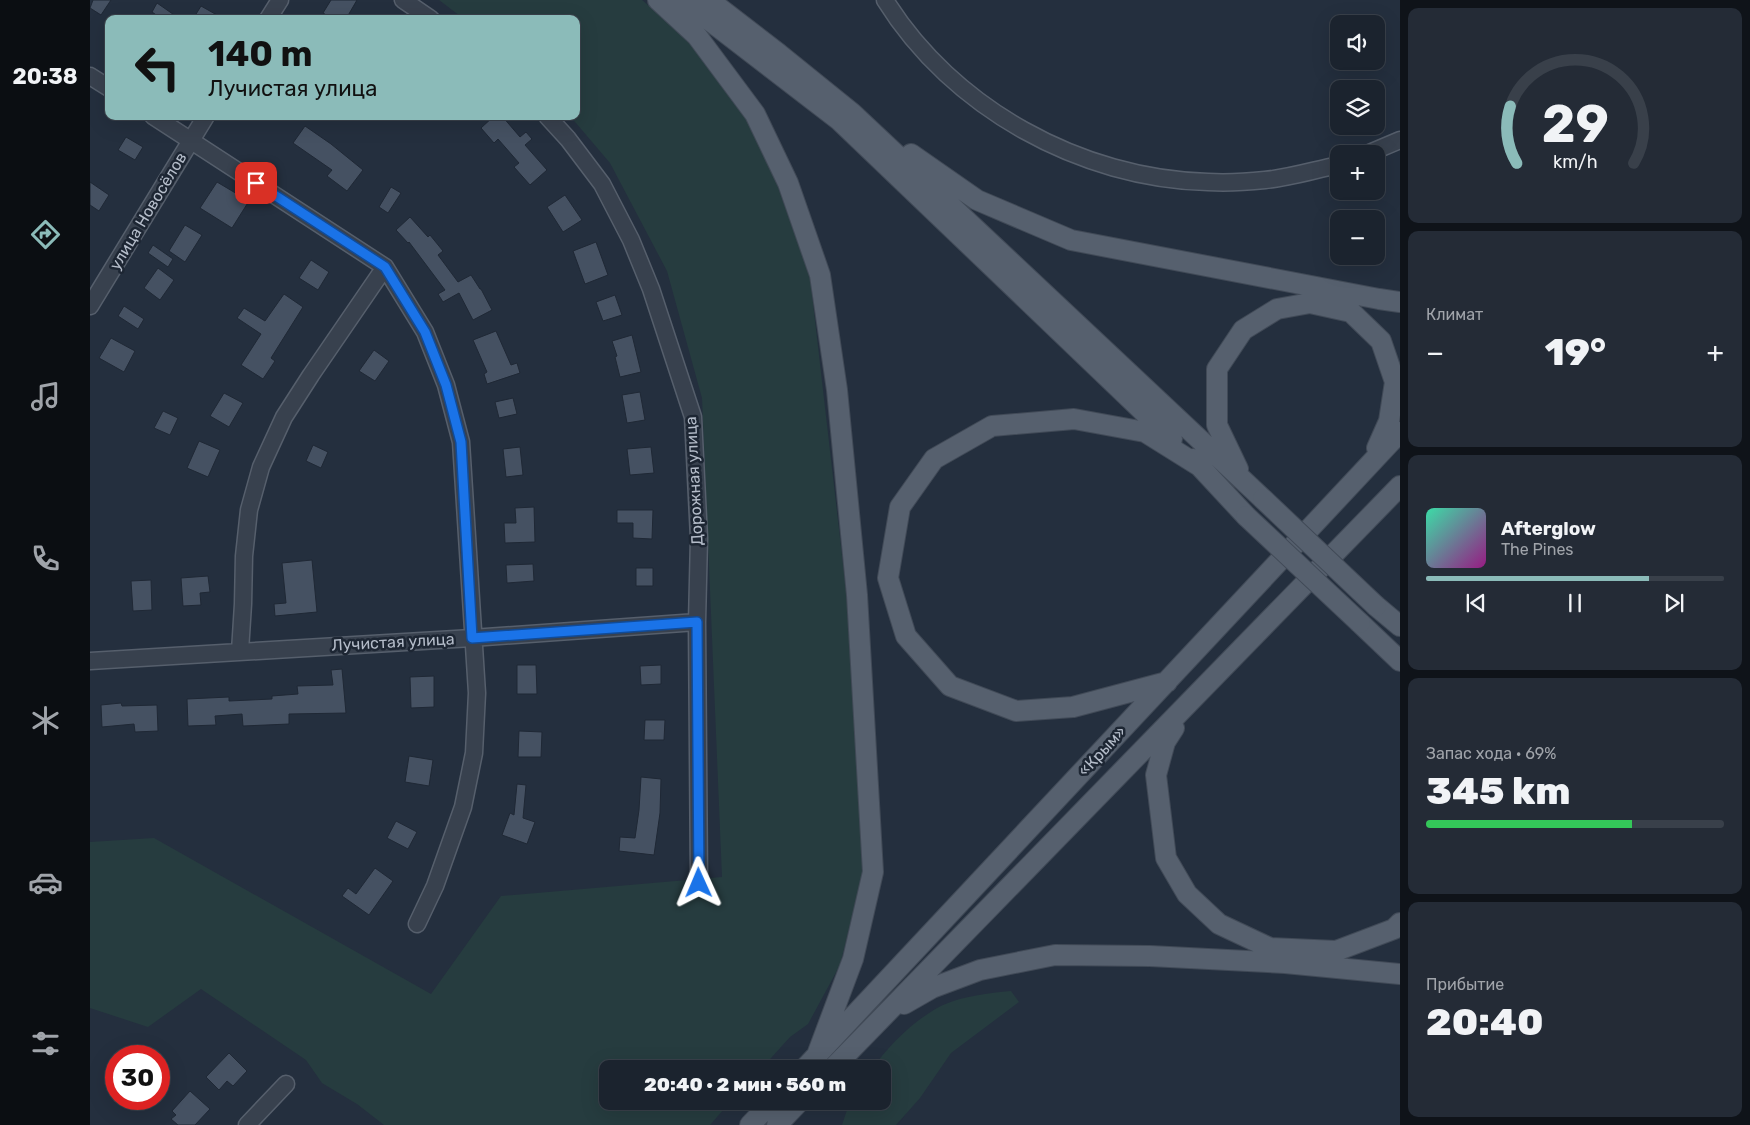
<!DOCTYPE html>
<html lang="ru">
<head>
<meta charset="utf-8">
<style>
  body { margin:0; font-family:Rubik,sans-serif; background:#242b36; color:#f1f3f6; height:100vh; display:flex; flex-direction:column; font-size:19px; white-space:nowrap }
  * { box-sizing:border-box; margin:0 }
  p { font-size:16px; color:#a0a4aa }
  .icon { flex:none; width:28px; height:28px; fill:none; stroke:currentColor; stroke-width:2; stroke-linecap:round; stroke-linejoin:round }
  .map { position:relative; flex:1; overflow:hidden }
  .panel { display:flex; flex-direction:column; gap:8px; padding:8px; background:#0f1319; width:350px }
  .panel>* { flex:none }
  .top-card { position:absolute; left:15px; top:15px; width:475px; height:105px; border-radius:10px; box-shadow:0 5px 20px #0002,0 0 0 1px #39404a; background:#8bbbb9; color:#111; overflow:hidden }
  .buttons { position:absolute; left:1240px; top:15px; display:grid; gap:10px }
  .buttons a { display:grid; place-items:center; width:55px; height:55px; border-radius:10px; background:#1b232e; box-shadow:0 5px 20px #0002,0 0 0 1px #39404a; font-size:25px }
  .speed { position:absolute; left:15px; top:1045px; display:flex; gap:10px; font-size:25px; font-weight:700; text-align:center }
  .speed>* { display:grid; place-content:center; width:65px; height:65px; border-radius:50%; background:#1b232e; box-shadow:0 5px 20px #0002,0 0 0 1px #39404a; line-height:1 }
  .speed .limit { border:8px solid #d22; background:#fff; color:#111 }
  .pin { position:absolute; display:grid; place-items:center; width:42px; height:42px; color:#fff; margin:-21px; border-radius:10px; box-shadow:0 2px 8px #0006 }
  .me { position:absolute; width:55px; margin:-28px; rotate:359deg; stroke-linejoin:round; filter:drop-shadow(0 0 4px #0008) }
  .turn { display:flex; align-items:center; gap:18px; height:105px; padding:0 20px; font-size:22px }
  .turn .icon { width:65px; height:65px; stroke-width:2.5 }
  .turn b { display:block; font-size:35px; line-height:42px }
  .big { font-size:38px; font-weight:800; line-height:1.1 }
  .panel .widget { flex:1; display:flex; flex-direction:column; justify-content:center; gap:8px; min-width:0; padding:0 18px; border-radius:10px; background:#242b36 }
  .panel .dial { align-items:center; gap:0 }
  .dial svg { height:130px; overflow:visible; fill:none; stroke:#39404a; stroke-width:7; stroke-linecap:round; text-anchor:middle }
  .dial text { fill:#f1f3f6; stroke:none }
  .song { display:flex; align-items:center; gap:15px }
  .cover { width:60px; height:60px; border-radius:8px; background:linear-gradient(135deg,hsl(160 70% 55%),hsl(310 70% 35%)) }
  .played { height:5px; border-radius:2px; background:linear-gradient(90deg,#8bbbb9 75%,#39404a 75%) }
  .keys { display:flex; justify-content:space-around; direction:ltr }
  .heat { display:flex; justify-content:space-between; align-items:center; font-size:28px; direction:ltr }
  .charge { height:8px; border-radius:4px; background:linear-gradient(90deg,#34c759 69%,#39404a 0) }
  .trip { position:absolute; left:509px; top:1060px; width:292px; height:50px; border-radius:10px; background:#1b232e; box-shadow:0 5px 20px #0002,0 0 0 1px #39404a; font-weight:800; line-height:50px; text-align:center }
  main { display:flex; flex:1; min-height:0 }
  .tabs { display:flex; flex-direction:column; width:90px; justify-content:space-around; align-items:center; background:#0b0e12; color:#a0a4aa }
  .tabs .icon { width:35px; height:35px }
  .tabs .current { color:#8bbbb9 }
  .tabs b { font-size:22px; color:#f1f3f6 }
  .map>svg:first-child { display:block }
  .green { fill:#263c3f }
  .building { fill:#455162; stroke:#1f2835 }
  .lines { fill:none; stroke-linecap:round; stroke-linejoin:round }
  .minor-casing { stroke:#565f6c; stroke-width:19 }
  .major-casing { stroke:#414a57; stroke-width:22 }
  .minor { stroke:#38414e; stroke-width:16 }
  .major { stroke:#56606e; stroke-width:20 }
  .major-bridge-casing { stroke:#414a57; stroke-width:22; stroke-linecap:butt }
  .major-bridge { stroke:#56606e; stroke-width:20 }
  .route-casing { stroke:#114b97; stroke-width:12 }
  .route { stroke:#1a73e8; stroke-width:9 }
  .labels { text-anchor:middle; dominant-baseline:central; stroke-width:5; stroke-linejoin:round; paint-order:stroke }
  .street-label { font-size:16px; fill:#b4bcc9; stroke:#1d2633 }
</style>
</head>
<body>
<main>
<nav class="tabs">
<b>20:38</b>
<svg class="icon current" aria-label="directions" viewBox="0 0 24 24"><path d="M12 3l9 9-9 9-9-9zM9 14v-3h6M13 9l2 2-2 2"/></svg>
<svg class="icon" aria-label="music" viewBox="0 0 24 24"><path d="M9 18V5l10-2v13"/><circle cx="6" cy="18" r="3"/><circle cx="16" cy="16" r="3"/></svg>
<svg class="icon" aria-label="phone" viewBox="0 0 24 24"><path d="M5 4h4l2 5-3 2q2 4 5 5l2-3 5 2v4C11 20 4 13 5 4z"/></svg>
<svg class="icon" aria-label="climate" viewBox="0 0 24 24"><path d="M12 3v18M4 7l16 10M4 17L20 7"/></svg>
<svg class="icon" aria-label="car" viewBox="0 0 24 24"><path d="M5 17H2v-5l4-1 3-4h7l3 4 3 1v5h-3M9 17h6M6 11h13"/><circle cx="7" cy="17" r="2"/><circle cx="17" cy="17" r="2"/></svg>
<svg class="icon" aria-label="filters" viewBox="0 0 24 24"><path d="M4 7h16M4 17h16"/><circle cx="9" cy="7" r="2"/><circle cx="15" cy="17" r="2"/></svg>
</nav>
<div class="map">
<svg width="1310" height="1125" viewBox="0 0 1310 1125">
  <rect width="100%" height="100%" fill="#242f3e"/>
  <path class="green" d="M349,0H552L602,43L658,121L688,187L720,277L756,590L774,868L750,965L718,1024L700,1037L671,1069H518V1101H641L620,1125H294L267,1104L232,1083L216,1060L111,989L58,1027L0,1008V842L64,838L341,994L411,896L632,877L612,398L577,271L520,163L480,116H486V19H374Z
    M921,991L929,1002L861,1053L830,1098L806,1125H752L760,1101H792V1069H782C800,1044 825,1019 853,1005C873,996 899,993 921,991Z"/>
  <path class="building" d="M3,0H21L11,15L0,8Z
    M241,0H267L256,19H243L233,13Z
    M67,3L90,19H72L62,12Z
    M111,6L134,19H103Z
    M404,116H412L430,137L436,132L442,139L435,145L457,170L440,185L424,167L429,163L408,139L404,143L391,128Z
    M215,126L241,144L273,170L257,191L237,176L242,170L203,143Z
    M36,137L53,147L45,160L28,150Z
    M0,182L19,195L9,211L0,205Z
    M127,182L159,201L142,228L110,208Z
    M301,187L311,193L298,213L289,207Z
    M475,195L492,220L473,232L457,207Z
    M320,217L338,237L340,235L353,251L348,255L368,282L381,275L390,289H391L402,310L383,320L369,293L353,302L348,294L355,290L319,242L318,243L306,230Z
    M95,225L112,235L95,262L79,251Z
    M506,242L518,275L495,284L483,251Z
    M63,245L83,259L78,267L58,253Z
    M221,260L239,272L228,290L209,278Z
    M68,268L84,280L70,300L54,288Z
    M194,294L213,307L181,358L185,361L173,379L151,365L171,334L147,318L154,308L175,321Z
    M525,295L532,315L513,321L506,302Z
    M34,306L54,319L48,329L28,316Z
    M406,331L421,365L427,363L430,373L397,384L394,374L397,372L383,340Z
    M542,335L551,372L530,377L525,357L527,356L522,341Z
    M21,338L45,351L34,372L9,358Z
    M284,350L299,361L285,381L269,371Z
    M550,392L555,420L537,423L532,395Z
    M134,393L153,403L139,427L120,416Z
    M423,398L427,414L409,418L405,402Z
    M73,411L88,418L80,435L64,428Z
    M109,441L130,450L118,477L97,468Z
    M223,445L238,452L231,468L216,461Z
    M430,447L433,475L416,477L413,449Z
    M561,447L564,473L540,475L537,449Z
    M444,507L445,542L415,543L414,523H426L425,508Z
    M527,510H563L562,539L543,538V523H527Z
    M222,560L227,612L185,616L184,604L196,603L192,563Z
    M443,564L444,581L417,583L416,565Z
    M546,568H563V586H546Z
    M118,576L120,592L110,593L111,605L93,606L91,578Z
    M61,580L62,610L43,611L41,581Z
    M427,665H446L447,694H427Z
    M571,665V684L551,685L550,666Z
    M252,669L256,713L199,714V724L153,726L152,714L125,716L126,725L98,726L97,699L139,697V701L182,699V696L208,694L207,686L243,685L241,670Z
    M344,676V707L321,708L320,677Z
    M31,703L32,706L67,705L68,731L45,732L44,724L12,727L11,705Z
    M555,720H575L574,740H554Z
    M429,731L452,732L451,757H428Z
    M319,756L343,760L339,786L315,782Z
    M551,777L571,779L570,813L564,855L529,851L530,837L545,838L549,810Z
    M427,784L436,785L433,818L445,822L437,844L412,835L420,813L424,815Z
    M306,821L327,832L318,849L297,838Z
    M285,868L303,881L279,915L252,896L258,888L266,894Z
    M139,1053L157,1071L143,1086L137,1081L129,1090L116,1077Z
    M100,1091L120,1109L105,1125H88L81,1119L86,1115L82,1111Z"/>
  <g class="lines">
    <g class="minor-casing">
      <path id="minor" d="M313,0L341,19
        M795,0C862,108 991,179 1118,182C1137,183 1156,182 1175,180C1199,178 1224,170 1249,165
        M178,19L190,0
        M0,76L19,88
        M63,116L295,267L335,332L356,385L371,442L387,693L384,753L373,807L345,886L327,924
        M457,116L478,139L512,184L541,240L561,289L603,417L609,538L607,622L609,883
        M1277,154L1310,140
        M0,306L116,116
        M150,651L153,604L154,556L159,510L171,467L194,417L221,375L295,267
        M0,661L382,638L607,622
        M157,1125L196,1084"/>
    </g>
    <g class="major-casing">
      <path id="major" d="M568,0L607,36L665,114L698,183L730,275L747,390L767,595L783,872L763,959L727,1055
        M593,0L749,120L1082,439
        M619,0L689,54L762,113L1173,499
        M821,154L887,200L981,240L1289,299L1310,302
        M1103,459L1156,516
        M1148,469L1127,425V369L1153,330L1187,309L1220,303L1261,312L1291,341L1305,382L1299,421L1287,448
        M1286,606L1310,626
        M1270,623L1310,661
        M1077,682L983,707L926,711L860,686L816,636L798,578L810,507L844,459L902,426L984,419L1055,432L1111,467
        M1084,728L1075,742L1066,775L1076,858L1097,894L1129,924L1180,948L1246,951L1304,929L1310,923
        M814,1004L842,988L890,970L965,955L1060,956L1195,963L1310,974
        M714,1069L1310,432
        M742,1069L1310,486
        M660,1125L683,1101
        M687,1125L710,1101"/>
    </g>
    <use href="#minor" class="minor"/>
    <use href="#major" class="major"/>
    <g class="major-bridge-casing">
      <path id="major-bridge" d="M1173,499L1286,606
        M1156,516L1270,623"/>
    </g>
    <use href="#major-bridge" class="major-bridge"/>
  </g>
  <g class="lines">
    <g class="route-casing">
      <path id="route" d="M166,183L295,267L335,332L356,385L371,442L382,638L607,622L609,883"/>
    </g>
    <use href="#route" class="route"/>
  </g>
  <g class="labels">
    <g class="street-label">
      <text transform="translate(58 211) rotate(-59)">улица Новосёлов</text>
      <text transform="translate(604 481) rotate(-93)">Дорожная улица</text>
      <text transform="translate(303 642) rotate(-3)">Лучистая улица</text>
      <text transform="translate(1012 751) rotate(-47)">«Крым»</text>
    </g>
  </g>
</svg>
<div class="buttons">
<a><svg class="icon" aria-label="sound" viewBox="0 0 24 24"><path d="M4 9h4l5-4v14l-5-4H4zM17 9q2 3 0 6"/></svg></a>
<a><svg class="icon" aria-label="layers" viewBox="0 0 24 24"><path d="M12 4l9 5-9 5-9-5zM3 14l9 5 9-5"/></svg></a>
<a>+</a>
<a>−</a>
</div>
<div class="speed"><div class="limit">30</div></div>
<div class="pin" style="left:166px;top:183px;background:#d93025"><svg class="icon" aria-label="arrive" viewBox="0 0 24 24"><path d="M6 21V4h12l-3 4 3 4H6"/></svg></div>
<svg class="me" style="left:609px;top:883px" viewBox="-20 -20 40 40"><path d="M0-17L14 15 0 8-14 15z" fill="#1a73e8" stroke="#fff" stroke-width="4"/></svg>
<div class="trip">20:40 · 2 мин · 560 m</div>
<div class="top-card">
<div class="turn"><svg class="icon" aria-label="left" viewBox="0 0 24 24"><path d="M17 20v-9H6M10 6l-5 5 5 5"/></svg><div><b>140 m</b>Лучистая улица</div></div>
</div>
</div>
<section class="panel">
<div class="widget dial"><svg viewBox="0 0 100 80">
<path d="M14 69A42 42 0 1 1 86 69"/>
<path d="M14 69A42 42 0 0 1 10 34" stroke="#8bbbb9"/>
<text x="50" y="56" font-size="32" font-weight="700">29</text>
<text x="50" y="72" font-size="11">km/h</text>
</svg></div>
<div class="widget"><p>Климат</p>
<div class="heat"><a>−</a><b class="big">19°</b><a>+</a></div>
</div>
<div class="widget">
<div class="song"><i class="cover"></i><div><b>Afterglow</b><p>The Pines</p></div></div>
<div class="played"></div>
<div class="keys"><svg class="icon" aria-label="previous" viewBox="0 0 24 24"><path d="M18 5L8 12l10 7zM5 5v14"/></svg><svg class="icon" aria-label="pause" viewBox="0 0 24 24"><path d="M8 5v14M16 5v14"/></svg><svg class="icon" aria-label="next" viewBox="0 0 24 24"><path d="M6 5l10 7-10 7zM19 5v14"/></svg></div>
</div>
<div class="widget"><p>Запас хода · 69%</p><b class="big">345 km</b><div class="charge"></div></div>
<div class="widget"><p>Прибытие</p><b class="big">20:40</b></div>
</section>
</main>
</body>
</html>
